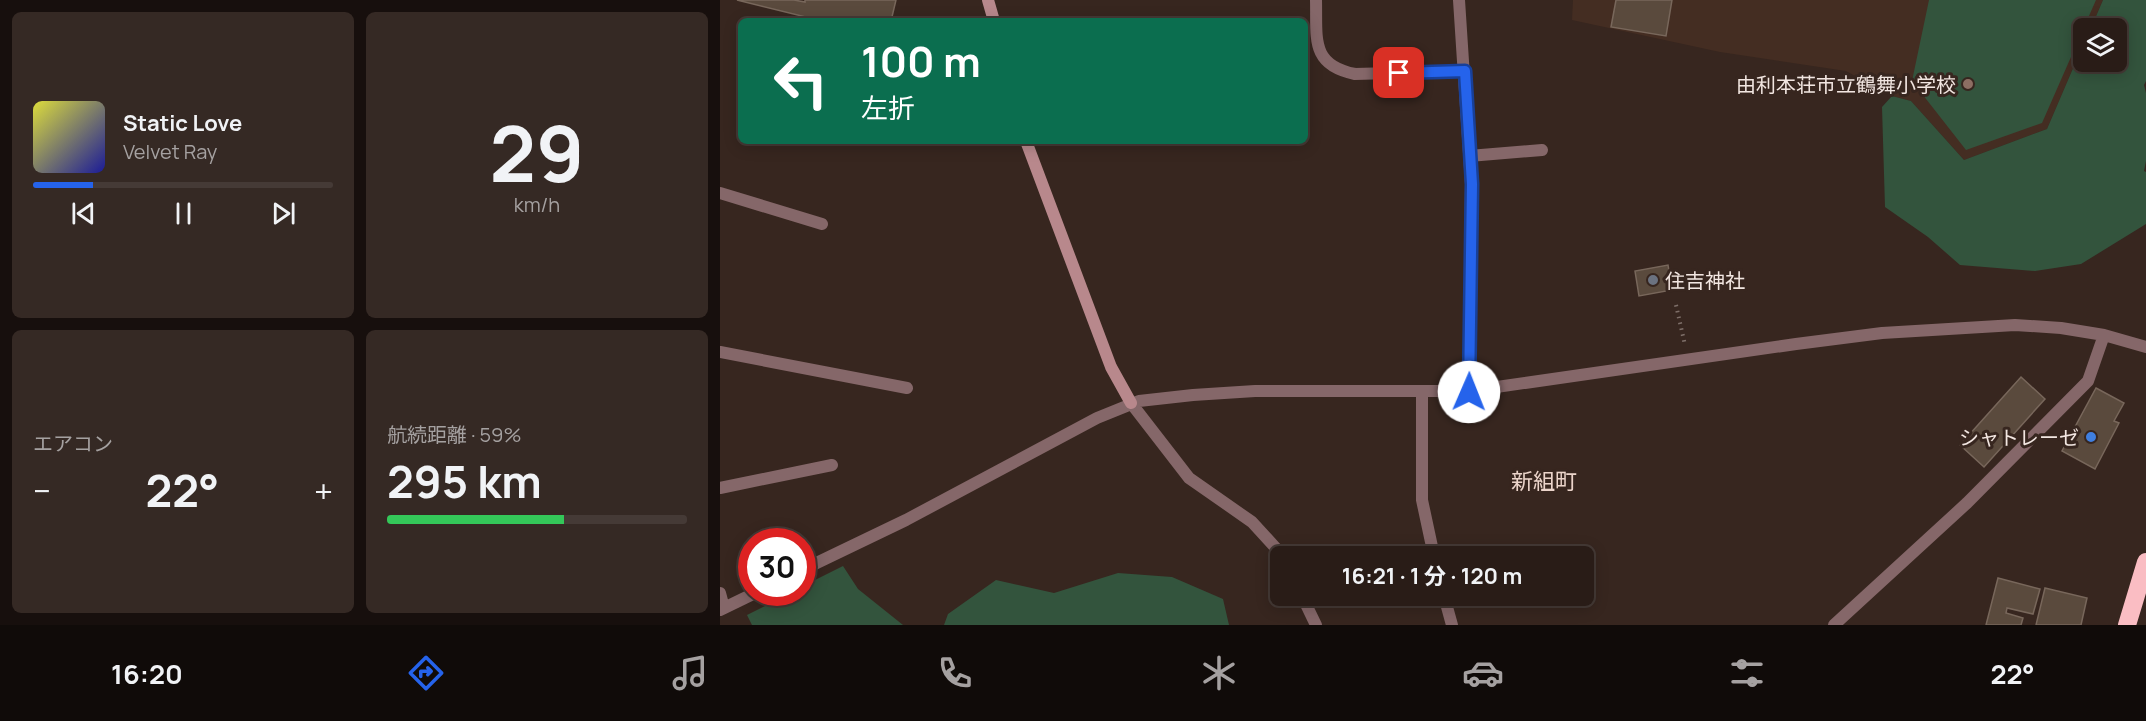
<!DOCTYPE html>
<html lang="ja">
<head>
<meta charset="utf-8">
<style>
  body { margin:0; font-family:Manrope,"Noto Sans JP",sans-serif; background:#352924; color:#f1f3f6; height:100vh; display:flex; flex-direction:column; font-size:22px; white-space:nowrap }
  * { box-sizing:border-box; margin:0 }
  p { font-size:20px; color:#a5a1a1 }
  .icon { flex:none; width:33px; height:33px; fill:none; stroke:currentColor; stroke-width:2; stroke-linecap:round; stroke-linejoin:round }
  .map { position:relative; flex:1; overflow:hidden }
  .side { display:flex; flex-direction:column; gap:12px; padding:12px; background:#170f0d; width:720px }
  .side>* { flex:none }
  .top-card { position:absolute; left:18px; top:18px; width:570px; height:126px; border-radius:9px; box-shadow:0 3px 15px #0003,0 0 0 2px #453a36; background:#0b6e4f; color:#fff; overflow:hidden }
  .buttons { position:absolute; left:1353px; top:18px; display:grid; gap:12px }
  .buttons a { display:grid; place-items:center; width:54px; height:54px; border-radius:9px; background:#291c17; box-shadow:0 3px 15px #0003,0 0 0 2px #453a36; font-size:30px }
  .speed { position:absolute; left:18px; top:528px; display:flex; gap:12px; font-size:30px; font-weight:700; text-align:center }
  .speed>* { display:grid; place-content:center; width:78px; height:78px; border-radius:50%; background:#291c17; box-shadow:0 3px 15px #0003,0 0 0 2px #453a36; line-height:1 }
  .speed .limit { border:9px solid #d22; background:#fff; color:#111 }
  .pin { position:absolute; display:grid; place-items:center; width:51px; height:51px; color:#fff; margin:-26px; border-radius:12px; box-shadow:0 3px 9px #0006 }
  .me { position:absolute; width:66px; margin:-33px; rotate:1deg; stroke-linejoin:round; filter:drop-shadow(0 0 4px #0008) }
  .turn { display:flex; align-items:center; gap:21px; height:126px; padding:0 24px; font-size:27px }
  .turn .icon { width:78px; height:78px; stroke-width:2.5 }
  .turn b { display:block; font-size:42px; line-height:51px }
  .big { font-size:45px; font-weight:700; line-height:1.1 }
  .side .tile { flex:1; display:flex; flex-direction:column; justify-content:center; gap:9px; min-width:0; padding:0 21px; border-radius:9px; background:#352924 }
  .side .dial { align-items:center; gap:0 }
  .dial b { font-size:78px; line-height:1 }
  .song { display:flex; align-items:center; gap:18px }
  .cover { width:72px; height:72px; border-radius:9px; background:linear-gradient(135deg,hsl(60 70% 55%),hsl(240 70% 35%)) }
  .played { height:6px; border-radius:3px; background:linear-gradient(90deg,#2563eb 20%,#453a36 20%) }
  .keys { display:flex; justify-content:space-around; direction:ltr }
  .heat { display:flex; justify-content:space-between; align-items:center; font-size:33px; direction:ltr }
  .charge { height:9px; border-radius:4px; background:linear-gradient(90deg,#34c759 59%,#453a36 0) }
  .side .tiles { flex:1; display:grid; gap:12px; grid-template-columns:repeat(2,1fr) }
  .trip { position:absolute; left:550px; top:546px; width:324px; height:60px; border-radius:9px; background:#291c17; box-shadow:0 3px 15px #0003,0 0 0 2px #453a36; font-weight:700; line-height:60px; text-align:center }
  .tabs { display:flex; height:96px; justify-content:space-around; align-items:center; background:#100b09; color:#a5a1a1 }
  .tabs .icon { width:42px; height:42px }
  .tabs .current { color:#2563eb }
  .tabs b { font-size:27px; color:#f1f3f6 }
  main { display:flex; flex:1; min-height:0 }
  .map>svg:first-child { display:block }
  .built { fill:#442d22 }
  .green { fill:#33543d }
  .building { fill:#5a4a3d; stroke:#78675b; stroke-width:1.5 }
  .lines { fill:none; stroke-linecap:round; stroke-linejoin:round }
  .path { stroke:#7e6f69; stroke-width:4; stroke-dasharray:1.5 4.5; stroke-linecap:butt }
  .street { stroke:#856769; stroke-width:12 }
  .secondary { stroke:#b8888c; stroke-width:12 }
  .highway { stroke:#fabdc3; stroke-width:18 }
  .route-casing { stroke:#184099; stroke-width:15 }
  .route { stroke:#2563eb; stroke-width:10 }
  .education-dot { fill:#8d6e63; stroke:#37261f; stroke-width:2 }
  .worship-dot { fill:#6b7280; stroke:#37261f; stroke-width:2 }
  .shop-dot { fill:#3f7fe0; stroke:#37261f; stroke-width:2 }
  .labels { text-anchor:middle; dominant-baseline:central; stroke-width:6; stroke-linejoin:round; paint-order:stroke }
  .poi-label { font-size:20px; fill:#f2e6e1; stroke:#37261f; text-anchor:end }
  .quarter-label { font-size:22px; fill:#ebd4ca; stroke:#37261f }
</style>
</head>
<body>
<main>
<section class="side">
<div class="tiles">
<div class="tile">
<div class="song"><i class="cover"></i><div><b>Static Love</b><p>Velvet Ray</p></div></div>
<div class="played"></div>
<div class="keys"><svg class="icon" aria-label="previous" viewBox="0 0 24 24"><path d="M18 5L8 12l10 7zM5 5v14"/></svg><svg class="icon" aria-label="pause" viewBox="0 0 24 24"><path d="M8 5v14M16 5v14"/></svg><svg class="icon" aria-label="next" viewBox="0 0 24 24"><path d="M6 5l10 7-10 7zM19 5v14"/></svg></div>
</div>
<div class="tile dial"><b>29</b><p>km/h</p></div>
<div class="tile"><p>エアコン</p>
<div class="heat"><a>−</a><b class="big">22°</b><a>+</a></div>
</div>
<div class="tile"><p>航続距離 · 59%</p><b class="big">295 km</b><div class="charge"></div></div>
</div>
</section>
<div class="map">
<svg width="1426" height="625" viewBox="0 0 1426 625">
  <rect width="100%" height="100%" fill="#37261f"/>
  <path class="built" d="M853,0H1383L1371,28H1364L1363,45L1327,129L1244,160L1191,101L1172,96L1126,71L1000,52L852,20Z"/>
  <path class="green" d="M1209,0H1376L1322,123L1246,150L1192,81Z
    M1383,0H1426V81L1424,85L1426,93V161L1424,171L1426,172V224L1361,264L1315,271L1240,265L1208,237L1165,207L1162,107L1172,96L1191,101L1244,160L1327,129L1363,45L1364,62H1396V28H1371Z
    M123,566L138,589L183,625H32L27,615L71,593L82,592L83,586Z
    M398,573L452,577L503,599L509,625H224L228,614L276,580L334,593Z"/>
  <path class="building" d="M17,0H74L85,2V0H176L171,21H102Z
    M896,0H952L946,36L891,27Z
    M948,265L952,290L919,296L915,271Z
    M1301,377L1325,399L1264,467L1240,445Z
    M1376,388L1404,403L1394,421L1399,423L1375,469L1342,451Z
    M1278,578L1320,589L1313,614L1287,608L1286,613L1303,618L1301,625H1266Z
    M1325,588L1367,598L1361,625H1316Z"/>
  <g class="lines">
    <path class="path" d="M956,305L965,345"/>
    <path class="street" d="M596,0C597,38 590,65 635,74L745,71
      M739,0L751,184L749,391
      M749,156L822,150
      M0,193L102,224
      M0,352L187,388
      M702,392V500L714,556
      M411,403L469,478L532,522L563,556
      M0,488L112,465
      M82,570L186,520L377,418L419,401L473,395L535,391H749L1076,344L1162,333L1212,330L1295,325L1341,328L1384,335L1426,347
      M0,593L4,608
      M582,596L596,625
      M724,596L732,625
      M0,610L37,592
      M1114,625L1247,503L1368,381L1384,335"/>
    <path class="secondary" d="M268,0L274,21
      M306,141L391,367L411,403"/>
    <path class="highway" d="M1407,625L1426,562"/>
  </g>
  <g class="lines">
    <g class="route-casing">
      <path id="route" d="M679,73L745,71L752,184L749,392"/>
    </g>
    <use href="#route" class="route"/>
  </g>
  <circle class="education-dot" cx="1248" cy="84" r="6"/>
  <circle class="worship-dot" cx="933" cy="280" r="6"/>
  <circle class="shop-dot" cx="1371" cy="437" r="6"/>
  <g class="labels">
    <g class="poi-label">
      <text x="1236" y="84">由利本荘市立鶴舞小学校</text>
      <text x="945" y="280" text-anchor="start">住吉神社</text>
      <text x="1359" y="437">シャトレーゼ</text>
    </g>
    <g class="quarter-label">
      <text x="824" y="481">新組町</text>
    </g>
  </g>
</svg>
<div class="buttons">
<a><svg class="icon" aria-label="layers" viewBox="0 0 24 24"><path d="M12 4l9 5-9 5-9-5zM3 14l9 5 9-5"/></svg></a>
</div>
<div class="speed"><div class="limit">30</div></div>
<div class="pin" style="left:679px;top:73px;background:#d93025"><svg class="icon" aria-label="arrive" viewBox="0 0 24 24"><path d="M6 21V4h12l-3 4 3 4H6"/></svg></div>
<svg class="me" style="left:749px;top:392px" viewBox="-20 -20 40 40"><circle r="19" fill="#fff"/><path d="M0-13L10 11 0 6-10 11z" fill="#2563eb"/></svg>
<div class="trip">16:21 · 1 分 · 120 m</div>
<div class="top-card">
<div class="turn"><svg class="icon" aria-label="left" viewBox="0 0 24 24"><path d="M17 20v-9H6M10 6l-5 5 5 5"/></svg><div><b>100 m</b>左折</div></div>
</div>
</div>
</main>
<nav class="tabs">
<b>16:20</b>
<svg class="icon current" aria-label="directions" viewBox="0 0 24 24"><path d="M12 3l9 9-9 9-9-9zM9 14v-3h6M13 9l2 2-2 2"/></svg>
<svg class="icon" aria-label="music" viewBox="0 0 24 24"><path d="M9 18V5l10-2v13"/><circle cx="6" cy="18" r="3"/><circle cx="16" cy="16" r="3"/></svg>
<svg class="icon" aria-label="phone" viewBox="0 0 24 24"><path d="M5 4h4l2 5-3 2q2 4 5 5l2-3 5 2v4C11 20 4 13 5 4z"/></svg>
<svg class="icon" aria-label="climate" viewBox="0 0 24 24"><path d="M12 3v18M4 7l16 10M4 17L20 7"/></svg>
<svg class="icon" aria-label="car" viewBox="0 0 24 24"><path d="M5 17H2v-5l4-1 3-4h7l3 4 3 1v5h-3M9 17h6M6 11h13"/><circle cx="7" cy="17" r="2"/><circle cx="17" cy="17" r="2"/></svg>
<svg class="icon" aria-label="filters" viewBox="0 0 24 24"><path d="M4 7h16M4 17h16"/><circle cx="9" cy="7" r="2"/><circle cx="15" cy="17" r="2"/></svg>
<b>22°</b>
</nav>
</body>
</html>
